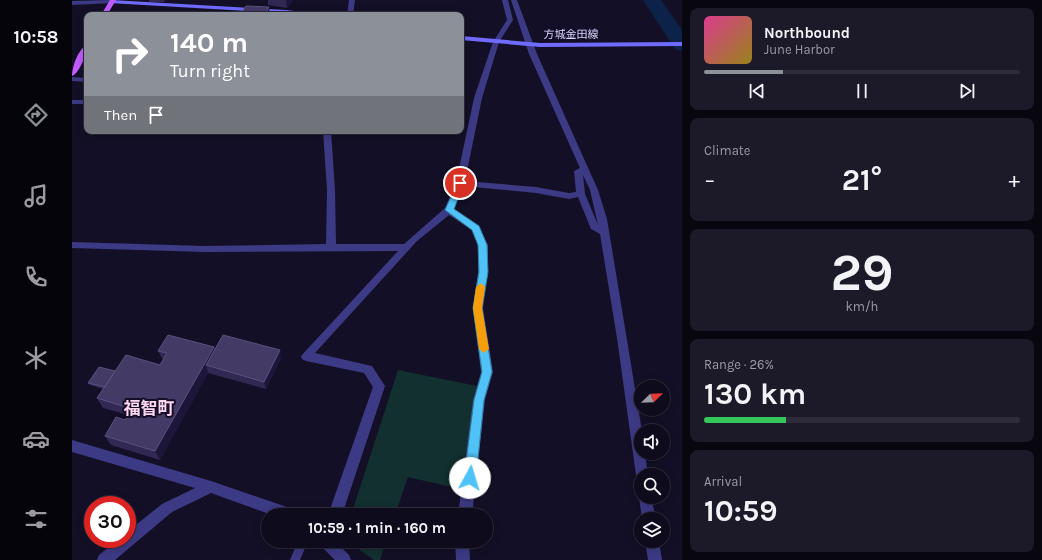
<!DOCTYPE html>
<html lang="en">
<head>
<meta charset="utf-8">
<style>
  body { margin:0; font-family:Karla,"Noto Sans JP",sans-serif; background:#1c1929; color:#f1f3f6; height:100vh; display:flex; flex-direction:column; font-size:15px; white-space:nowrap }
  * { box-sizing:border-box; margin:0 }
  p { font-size:13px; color:#9b9ba3 }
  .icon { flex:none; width:22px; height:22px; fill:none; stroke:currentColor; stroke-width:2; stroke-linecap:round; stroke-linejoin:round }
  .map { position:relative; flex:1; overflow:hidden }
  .side { display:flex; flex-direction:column; gap:8px; padding:8px; background:#08060f; width:360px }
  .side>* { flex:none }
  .hud { position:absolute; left:12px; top:12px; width:380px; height:122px; border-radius:8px; box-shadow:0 2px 10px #0003,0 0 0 1px #2e2b3b; background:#8c9099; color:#fff; overflow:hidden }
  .needle { width:26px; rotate:67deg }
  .controls { position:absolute; left:562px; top:380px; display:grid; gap:8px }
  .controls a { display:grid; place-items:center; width:36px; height:36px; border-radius:50%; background:#0e0b1c; box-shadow:0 2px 10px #0003,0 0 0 1px #2e2b3b; font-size:20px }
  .speed { position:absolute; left:12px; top:496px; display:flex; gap:8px; font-size:20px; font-weight:700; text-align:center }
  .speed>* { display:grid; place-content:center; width:52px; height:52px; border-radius:50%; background:#0e0b1c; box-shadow:0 2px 10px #0003,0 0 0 1px #2e2b3b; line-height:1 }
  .speed .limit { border:6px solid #d22; background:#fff; color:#111 }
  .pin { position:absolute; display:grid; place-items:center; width:34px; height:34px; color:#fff; margin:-17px; border:2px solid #fff; border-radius:50%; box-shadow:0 1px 4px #0007 }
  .me { position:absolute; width:44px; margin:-22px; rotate:6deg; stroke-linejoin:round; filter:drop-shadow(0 0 3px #0008) }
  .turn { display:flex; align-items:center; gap:14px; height:84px; padding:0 20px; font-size:18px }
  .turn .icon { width:52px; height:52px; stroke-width:2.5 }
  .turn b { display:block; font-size:28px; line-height:34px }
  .then { display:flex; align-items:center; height:38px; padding:0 20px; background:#0003; gap:8px; font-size:15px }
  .big { font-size:30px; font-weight:700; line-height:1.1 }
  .side .tile { flex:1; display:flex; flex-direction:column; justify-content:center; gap:6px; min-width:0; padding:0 14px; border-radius:8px; background:#1c1929 }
  .side .dial { align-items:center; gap:0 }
  .dial b { font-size:52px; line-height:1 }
  .song { display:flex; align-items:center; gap:12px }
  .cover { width:48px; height:48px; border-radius:6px; background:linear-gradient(135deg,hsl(330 70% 55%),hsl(50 70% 35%)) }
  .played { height:4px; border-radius:2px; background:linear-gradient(90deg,#8c9099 25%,#2e2b3b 25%) }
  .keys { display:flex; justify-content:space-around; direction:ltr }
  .heat { display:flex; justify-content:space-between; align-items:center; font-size:22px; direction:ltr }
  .charge { height:6px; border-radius:3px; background:linear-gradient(90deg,#34c759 26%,#2e2b3b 0) }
  .trip { position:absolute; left:189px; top:508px; width:232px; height:40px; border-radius:20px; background:#0e0b1c; box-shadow:0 2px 10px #0003,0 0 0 1px #2e2b3b; font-weight:700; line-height:40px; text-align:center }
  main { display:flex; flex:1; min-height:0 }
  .dock { display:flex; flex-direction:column; width:72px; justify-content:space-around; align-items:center; background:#06040b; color:#9b9ba3 }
  .dock .icon { width:28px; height:28px }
  .dock .active { color:#8c9099 }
  .dock b { font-size:18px; color:#f1f3f6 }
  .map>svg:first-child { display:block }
  .green { fill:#12302f }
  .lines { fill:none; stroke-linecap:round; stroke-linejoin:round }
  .river { fill:#0c2248; fill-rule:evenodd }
  .service { fill:#3d3a85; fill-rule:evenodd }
  .minor { fill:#3d3a85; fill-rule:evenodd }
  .tertiary { fill:#3d3a85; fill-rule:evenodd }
  .secondary { fill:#6f6bff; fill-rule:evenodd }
  .primary { fill:#c25bff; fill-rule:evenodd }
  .wall { fill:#312854 }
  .shaded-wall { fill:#1d163a }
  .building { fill:#433a66; stroke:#5a527e }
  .route { fill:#4fc3f7; stroke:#337fa1 }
  .slow { fill:#f59e0b }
  .labels { text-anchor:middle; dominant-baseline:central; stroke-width:4; stroke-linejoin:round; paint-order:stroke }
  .far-street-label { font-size:11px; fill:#d9d4ff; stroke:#130f26 }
  .district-label { font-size:17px; font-weight:bold; fill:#ffd6f0; stroke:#130f26 }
</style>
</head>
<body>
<main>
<nav class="dock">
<b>10:58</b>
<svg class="icon active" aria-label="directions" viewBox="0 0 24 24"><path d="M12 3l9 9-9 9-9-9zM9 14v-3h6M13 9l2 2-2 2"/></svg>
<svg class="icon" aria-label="music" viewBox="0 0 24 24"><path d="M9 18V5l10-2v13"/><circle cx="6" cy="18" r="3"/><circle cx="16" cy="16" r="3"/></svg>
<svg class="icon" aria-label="phone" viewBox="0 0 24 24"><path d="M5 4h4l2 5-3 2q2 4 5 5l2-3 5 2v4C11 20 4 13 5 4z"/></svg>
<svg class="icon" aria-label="climate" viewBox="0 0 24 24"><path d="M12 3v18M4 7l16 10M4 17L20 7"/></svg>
<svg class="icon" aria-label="car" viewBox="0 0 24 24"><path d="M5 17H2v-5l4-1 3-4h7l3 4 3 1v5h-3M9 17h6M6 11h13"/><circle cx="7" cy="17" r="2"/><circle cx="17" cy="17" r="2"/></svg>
<svg class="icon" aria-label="filters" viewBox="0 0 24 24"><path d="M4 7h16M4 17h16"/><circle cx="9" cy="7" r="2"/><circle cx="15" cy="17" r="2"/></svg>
</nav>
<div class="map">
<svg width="610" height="560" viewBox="0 0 610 560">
  <rect width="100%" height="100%" fill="#130f26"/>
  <path class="green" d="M326,370L405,386L388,489L336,477L323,515H279Z
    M275,541H314L308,560H302Z"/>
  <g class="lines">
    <path class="river" d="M571,0H589L610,30V51L603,49Z"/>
    <path class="service" d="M226,541H236L228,560H218Z"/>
    <path class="minor" d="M277,0H283L281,15H275Z
      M430,0H436L441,20L427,42L410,98L393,181L464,187L497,193L504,192L502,171L508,168L457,54L439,0H445L465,54L526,190L535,219L570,431L569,453H573L576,475H569V481L566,479L564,475L545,338L528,234L519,229L506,197L497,199L464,193L391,186L382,209L407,226L416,245V272L411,308L421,372L413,400L400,515H386L401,400L409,372L401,308L406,272V245L400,230L377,215L345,241L243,353L300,366L313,386L270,515H256L301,387L292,373L234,361L230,359L229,356L326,251L133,252L0,248V242L133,246L254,244L255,190L251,131H259L263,190L264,244H332L373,208L384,183L402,98L421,42L435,20ZM511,175L518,190L526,225L513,194Z
      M0,77L15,78V82L0,81Z
      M0,100H15V104H0Z
      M0,440L139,481L212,506L219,510L221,515H200L139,493L100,512L43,560H25L27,555L47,539H55V532L90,504L123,488L0,452Z
      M569,492V497H579L584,519H570L567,497Z
      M247,541H263L277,555L279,560H263L249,546Z
      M383,541H397L398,560H384Z
      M573,541H587L590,560H576Z"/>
    <path class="tertiary" d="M39,0L41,1V3L0,5V1Z"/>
    <path class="secondary" d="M39,0L214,10L240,13L243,15L37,3V1Z
      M389,36L468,43L610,42V46L468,47L389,40Z"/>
    <path class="primary" d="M38,0H44L35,15H29Z
      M15,45C15,53 8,73 0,76C0,67 6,49 15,45Z"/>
  </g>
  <path class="wall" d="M77,0H93L92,2H77Z
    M196,0H221L215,8L196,5Z
    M142,347L143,349L209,358L194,389L136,373L88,460L39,445L33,436L53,420L56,415L31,408L25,398L31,389L18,385L16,383L43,371L88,365L91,360L86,351Z"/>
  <path class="shaded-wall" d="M214,0H221L215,8Z
    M197,7L198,15H193Z
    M142,347L145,357L134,365L136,373L88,460L83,451Z
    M208,350L209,358L194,389L192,382Z"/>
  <path class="building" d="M174,6L197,7L193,15H168Z
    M96,335L142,347L83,451L33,436L44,417L53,420L60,409L25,398L54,355L88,365L95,353L86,351Z
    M151,335L208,350L192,382L134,365Z
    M27,367L43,371L33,387L16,383Z"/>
  <path class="route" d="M386,181H391L392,183L382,209L407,226L415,245L416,272L410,308L420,372L412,400L404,478L402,482L398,484L394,482L392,478L402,400L410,372L401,308L407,272L406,245L400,230L373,210Z"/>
  <path class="slow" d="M409,283L413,287L410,308L417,349L412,353L407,349L401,308L404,287Z"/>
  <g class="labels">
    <g class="far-street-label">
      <text x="499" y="34">方城金田線</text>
    </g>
    <g class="district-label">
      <text x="77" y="408">福智町</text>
    </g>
  </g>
</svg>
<div class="controls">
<a><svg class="needle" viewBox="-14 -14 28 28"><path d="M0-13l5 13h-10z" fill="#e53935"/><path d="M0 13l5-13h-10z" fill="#9b9ba3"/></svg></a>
<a><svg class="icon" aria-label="sound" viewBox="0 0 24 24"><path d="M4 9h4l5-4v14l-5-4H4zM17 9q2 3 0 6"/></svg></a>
<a><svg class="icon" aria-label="search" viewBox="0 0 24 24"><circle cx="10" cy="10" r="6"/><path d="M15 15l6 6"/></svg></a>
<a><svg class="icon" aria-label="layers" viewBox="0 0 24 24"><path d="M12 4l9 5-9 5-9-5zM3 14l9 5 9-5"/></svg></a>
</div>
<div class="speed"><div class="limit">30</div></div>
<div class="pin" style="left:388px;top:183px;background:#d93025"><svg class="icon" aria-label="arrive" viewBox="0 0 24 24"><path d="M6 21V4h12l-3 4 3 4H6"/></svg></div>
<svg class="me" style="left:398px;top:478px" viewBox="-20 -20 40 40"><circle r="19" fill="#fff"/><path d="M0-13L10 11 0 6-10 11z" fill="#4fc3f7"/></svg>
<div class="trip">10:59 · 1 min · 160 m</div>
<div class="hud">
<div class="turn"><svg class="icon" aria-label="right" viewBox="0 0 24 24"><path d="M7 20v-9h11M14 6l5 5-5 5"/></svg><div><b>140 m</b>Turn right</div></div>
<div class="then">Then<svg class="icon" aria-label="arrive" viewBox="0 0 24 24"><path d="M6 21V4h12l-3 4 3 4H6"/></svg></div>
</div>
</div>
<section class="side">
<div class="tile">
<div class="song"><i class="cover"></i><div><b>Northbound</b><p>June Harbor</p></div></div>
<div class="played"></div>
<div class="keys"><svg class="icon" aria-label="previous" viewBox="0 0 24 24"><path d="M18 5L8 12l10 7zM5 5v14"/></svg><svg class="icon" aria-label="pause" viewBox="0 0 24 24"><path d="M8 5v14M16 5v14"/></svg><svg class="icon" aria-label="next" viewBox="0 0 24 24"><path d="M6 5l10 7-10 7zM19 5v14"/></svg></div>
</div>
<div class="tile"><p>Climate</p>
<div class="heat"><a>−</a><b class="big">21°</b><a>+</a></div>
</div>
<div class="tile dial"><b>29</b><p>km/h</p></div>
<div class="tile"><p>Range · 26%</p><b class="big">130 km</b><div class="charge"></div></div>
<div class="tile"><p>Arrival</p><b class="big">10:59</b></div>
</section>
</main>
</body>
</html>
